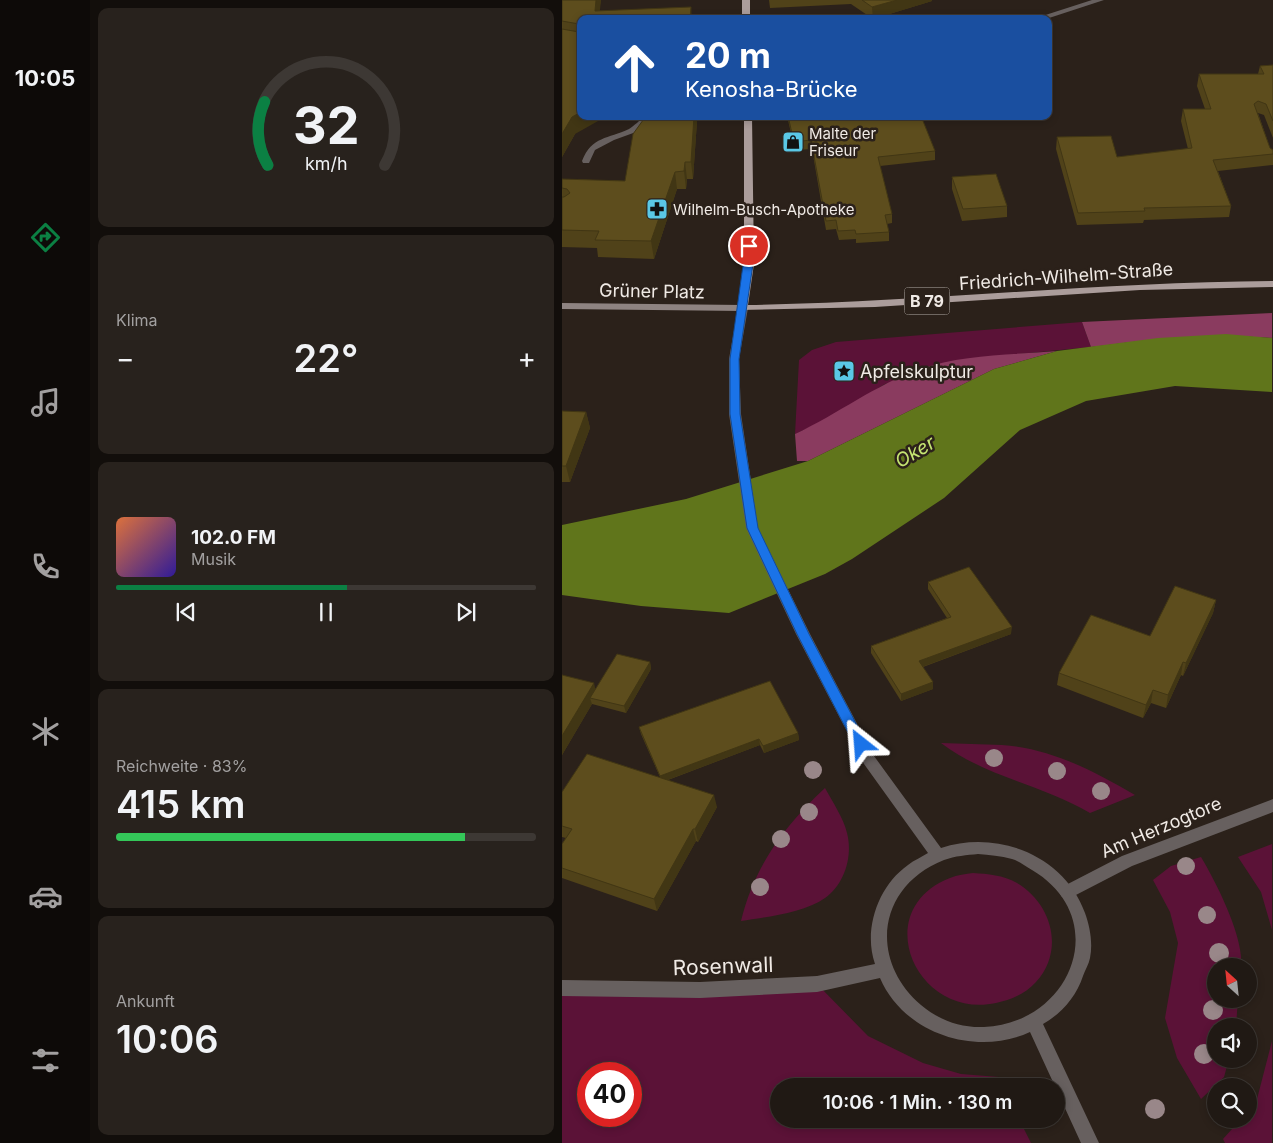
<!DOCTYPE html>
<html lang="de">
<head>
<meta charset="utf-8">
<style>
  body { margin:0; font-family:Inter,sans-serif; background:#28221d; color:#f1f3f6; height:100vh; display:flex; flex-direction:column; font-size:19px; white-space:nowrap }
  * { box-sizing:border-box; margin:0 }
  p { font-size:16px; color:#a2a0a0 }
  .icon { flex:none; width:28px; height:28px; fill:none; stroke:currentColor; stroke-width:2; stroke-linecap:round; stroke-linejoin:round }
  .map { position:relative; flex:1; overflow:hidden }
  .sheet { display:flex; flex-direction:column; gap:8px; padding:8px; background:#120e0b; width:472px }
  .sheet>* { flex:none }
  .hud { position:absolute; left:15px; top:15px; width:475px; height:105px; border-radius:10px; box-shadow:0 2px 8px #0003,0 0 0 1px #3d3834; background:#1a4fa0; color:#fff; overflow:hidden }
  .needle { width:32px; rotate:333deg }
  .tools { position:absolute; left:645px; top:958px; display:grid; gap:10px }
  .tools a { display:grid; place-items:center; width:50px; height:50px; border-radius:50%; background:#201914; box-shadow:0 2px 8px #0003,0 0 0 1px #3d3834; font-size:25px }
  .speed { position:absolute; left:15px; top:1062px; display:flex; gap:10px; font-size:25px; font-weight:700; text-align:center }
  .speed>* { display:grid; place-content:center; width:65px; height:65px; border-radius:50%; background:#201914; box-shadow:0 2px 8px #0003,0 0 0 1px #3d3834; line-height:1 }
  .speed .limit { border:8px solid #d22; background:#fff; color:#111 }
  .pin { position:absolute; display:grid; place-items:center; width:42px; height:42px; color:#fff; margin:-21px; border:2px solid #fff; border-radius:50%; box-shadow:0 1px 5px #0007 }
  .me { position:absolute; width:55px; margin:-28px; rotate:332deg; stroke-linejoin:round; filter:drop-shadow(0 0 4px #0008) }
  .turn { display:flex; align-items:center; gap:18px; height:105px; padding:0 25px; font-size:22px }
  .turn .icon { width:65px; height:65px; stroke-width:2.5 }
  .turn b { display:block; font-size:35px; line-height:42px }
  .big { font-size:38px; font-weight:600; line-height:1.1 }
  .sheet .tile { flex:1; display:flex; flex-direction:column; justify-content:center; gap:8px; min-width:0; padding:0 18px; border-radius:10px; background:#28221d }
  .sheet .dial { align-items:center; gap:0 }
  .dial svg { height:130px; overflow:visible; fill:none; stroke:#3d3834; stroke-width:7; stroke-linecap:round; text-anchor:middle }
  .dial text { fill:#f1f3f6; stroke:none }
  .song { display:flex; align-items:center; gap:15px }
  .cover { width:60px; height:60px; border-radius:8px; background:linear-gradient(135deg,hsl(20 70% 55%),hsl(250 70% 35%)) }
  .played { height:5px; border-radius:2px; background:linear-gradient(90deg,#0b8043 55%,#3d3834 55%) }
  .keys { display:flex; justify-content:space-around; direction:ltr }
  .heat { display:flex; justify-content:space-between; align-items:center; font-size:28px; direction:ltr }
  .charge { height:8px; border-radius:4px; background:linear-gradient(90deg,#34c759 83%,#3d3834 0) }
  .trip { position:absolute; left:208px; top:1078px; width:295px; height:50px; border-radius:25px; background:#201914; box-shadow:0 2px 8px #0003,0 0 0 1px #3d3834; font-weight:600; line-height:50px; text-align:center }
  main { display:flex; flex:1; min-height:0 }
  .tabs { display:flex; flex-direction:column; width:90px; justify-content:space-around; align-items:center; background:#0d0a08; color:#a2a0a0 }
  .tabs .icon { width:35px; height:35px }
  .tabs .selected { color:#0b8043 }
  .tabs b { font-size:22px; color:#f1f3f6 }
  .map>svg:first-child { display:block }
  .green { fill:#5b1237; fill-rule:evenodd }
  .forest { fill:#8a3b5f }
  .water { fill:#60751b }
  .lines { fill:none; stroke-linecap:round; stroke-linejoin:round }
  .service { fill:#67605f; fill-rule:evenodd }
  .minor { fill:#67605f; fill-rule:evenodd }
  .tertiary { fill:#67605f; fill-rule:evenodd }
  .secondary { fill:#8e8381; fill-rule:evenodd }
  .primary { fill:#ab9d9b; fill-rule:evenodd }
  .tree { fill:#998789 }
  .wall { fill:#504219 }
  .shaded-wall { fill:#413614 }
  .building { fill:#5d4d1d; stroke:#413614 }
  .route { fill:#1a73e8; stroke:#114b97 }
  .labels { text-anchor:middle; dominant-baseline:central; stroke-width:5; stroke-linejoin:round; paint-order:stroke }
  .far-poi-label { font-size:15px; fill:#f0eae5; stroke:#2b211a; text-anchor:start }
  .shield { fill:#2b211a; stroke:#b5aea8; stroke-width:1 }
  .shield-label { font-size:16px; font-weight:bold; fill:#f0eae5 }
  .street-label { font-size:18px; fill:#f0eae5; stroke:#2b211a }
  .poi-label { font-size:18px; fill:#f0eae5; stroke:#2b211a; text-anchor:start }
  .water-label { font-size:19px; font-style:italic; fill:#c5e572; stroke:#2b211a }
  .near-street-label { font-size:21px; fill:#f0eae5; stroke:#2b211a }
</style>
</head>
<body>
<main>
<nav class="tabs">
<b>10:05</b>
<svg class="icon selected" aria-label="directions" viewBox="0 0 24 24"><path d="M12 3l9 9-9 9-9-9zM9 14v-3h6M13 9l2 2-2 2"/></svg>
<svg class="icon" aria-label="music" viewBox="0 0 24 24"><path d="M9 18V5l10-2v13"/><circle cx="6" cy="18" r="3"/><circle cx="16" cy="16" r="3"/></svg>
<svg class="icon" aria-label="phone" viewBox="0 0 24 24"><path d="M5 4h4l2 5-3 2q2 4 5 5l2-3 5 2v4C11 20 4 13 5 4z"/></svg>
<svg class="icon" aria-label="climate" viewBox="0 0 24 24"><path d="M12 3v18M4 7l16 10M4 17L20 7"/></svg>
<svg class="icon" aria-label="car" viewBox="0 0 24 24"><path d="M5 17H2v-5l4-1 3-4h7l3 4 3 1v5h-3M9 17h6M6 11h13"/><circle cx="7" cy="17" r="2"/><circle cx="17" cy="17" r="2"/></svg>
<svg class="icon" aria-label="filters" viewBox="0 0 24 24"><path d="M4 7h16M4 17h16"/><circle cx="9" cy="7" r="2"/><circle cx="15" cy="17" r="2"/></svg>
</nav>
<section class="sheet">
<div class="tile dial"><svg viewBox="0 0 100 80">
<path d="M14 69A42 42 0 1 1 86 69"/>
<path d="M14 69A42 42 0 0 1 12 30" stroke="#0b8043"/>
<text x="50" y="56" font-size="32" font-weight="700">32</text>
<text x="50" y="72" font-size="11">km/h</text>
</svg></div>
<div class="tile"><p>Klima</p>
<div class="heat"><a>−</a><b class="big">22°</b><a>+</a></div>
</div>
<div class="tile">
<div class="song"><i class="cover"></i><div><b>102.0 FM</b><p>Musik</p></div></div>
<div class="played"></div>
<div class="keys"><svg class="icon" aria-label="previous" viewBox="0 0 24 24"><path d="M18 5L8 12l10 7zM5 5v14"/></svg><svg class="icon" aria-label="pause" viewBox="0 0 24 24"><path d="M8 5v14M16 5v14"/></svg><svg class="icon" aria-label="next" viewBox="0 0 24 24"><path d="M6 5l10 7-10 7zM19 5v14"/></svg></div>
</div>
<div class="tile"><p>Reichweite · 83%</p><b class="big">415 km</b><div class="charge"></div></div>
<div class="tile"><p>Ankunft</p><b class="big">10:06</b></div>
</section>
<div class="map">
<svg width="711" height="1143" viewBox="0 0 711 1143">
  <rect width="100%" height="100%" fill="#2b211a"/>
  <path class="green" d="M520,322L529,347L406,359L323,384L266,419L233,434L237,360L250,350L274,342Z
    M379,743C399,744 420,744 440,745C488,748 532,771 573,795L528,813C480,785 424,777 379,743Z
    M263,788C271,803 281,817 285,833C291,855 283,884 263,898C242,913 204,917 179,921C192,867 222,826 263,788Z
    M710,844V930L699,892L676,857Z
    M639,857C654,882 682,937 679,966H654V999H676L674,1026H654V1059H667L662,1077L639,1099L615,1058L603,1018L616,943L608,912L591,880L609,866Z
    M411,873C426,874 441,875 455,883C490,904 503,950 474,982C463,994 449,1000 434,1003C354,1020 306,910 388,878C395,875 404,874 411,873Z
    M255,984L306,1036L361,1063L399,1074L437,1077L441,1086H216V1119H457L469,1143H0V995ZM26,1074H69V1116H26Z
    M710,1041V1143H663L661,1139L679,1119H686V1111L694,1103Z"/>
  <path class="forest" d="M710,313V338C647,333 592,339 529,347L520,322Z
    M495,351L432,369L246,461H235L233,434C276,414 313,385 358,369C401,354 450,355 495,351Z"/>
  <path class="water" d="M664,334L710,338V392L613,386L524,401L458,430L382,498L290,559L263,574L167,613L79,606L0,595V525L124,499L246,461L432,369L495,351L596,338Z"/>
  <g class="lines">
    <path class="service" d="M83,116H92L74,132L52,140L33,150L27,163H21L20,161C30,136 46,139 67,129C72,126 78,120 83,116Z"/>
    <path class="minor" d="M530,0H542L484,19H471Z
      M711,799V812L570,866L510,897L505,899L500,897L497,892L500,887L560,856Z"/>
    <path class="tertiary" d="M181,305L186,308L177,359L179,414L196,528L248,634L312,756L379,848C436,829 503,856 523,913C528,927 531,943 528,958C527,964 523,970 521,976C514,997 500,1013 481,1024L537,1143H519L468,1032C414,1057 342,1034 318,978L255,992L138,998L0,996V980L138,982L255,976L313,964C301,930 316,886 346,865C352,860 360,857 366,853L302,764L234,634L184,528L167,414V359L176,308ZM416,854C427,855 439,856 450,859C457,861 463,866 470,870C551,918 510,1023 422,1027C398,1028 377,1020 359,1005C306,959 316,886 382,860C393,856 405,855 416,854Z"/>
    <path class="secondary" d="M0,303L181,305L186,308L181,311L0,309Z"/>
    <path class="primary" d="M180,0H188V19H180Z
      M182,116H190L192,264L186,305C361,302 535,282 711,281V287L578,290L313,307L177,310L176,308L182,264Z"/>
  </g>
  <g class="tree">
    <circle cx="432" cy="758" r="9"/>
    <circle cx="251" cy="770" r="9"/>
    <circle cx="495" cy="771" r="9"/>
    <circle cx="539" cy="791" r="9"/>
    <circle cx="247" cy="812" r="9"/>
    <circle cx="219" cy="839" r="9"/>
    <circle cx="624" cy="866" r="9"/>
    <circle cx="198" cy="887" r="9"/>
    <circle cx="645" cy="915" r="9"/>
    <circle cx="657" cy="953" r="10"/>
    <circle cx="651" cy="1010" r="10"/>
    <circle cx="642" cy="1054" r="10"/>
    <circle cx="593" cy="1109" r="10"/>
  </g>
  <path class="wall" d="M0,0H39L13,134L0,157Z
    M207,0H370V1L311,19L289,4L208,8Z
    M711,65V138L702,115L696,113L708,148L711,150V165L656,171L669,206L667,217L582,220L581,223L515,225L494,149L495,137L555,157L626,149L619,121L621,109H643L635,86L637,74H696L698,66Z
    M84,116H138L135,121L131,179H125L124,189H115L92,259L36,257L35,248L0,247V179L63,181Z
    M225,116H359L373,151V160L318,166L330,214V223L325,224L327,232V241L294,243V239L277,240L274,229L264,230L250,149L233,150Z
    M390,177L445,206V217L400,221L390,189Z
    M0,411L24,412L28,428L8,482H0Z
    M366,582L449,634L361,667L371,689L339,701L309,653V646L385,618L366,589Z
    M654,600L651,613L621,676L619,675L604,708L589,703L581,718L495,685L497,673L588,636Z
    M88,662L89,669L64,713L30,704L0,755V675L34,689Z
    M77,727L236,733L237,740L202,753L198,745L106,780L155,807L136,842L134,841L95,911L0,878V844L4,838L0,837V792L98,777L79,734Z"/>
  <path class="shaded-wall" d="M34,0H39L37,19L33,11Z
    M335,0H370V1L311,19L310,7Z
    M129,7L130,19H128Z
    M19,112V116H45L13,134L0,157V134L10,117Z
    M132,116H138L135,121L131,179L129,162Z
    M123,162L125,179L124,189L122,171Z
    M113,172L115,189L92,259L89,241Z
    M24,412L28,428L8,482L4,466Z
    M654,600L651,613L621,676L624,663Z
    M450,627L449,634L357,668V661Z
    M88,662L89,669L64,713L62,706Z
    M621,662L619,675L604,708L606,695Z
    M371,682V689L339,701V694Z
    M32,683L35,696L28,698L30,704L0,755V736Z
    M591,690L589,703L581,718L584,705Z
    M236,733L237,740L202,753L201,746Z
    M197,739L198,745L100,782L98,776Z
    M152,795L155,807L136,842L133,829Z
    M131,829L134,841L95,911L92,899Z"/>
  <path class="building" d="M0,0H34L33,11L129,7L128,19H19V112L10,117L0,134V29L17,32V24L0,21Z
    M300,0H335L310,7Z
    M711,65V121L704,104L696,101L692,104L708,148L711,150V154L651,160L669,206L582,208L583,211L516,213L495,137L549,136L555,157L630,148L621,109H649L637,74H702L698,66Z
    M84,116H132L129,162H123L122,171L113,172L89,241L33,240L37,231L0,230V197H2L8,193L5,189L0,188V179L63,181L71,134Z
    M226,116H359L373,151L316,157L330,214L323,215L327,232L294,234L293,230L276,231L274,220L264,221L249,140L232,142Z
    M434,174L445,206L401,209L390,177Z
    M0,411L24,412L4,466H0Z
    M407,567L450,627L357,661L371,682L339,694L309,646L389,617L366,582Z
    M613,586L654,600L624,663L621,662L606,695L591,690L584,705L497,673L529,615L588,636Z
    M55,654L88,662L62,706L28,698Z
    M0,675L32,683L0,736Z
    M208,681L236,733L201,746L197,739L98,776L77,727Z
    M25,754L152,795L133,829H131L92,899L0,868V844L10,829L0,826V792Z"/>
  <path class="route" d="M184,244L191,246V264L177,359L178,414L196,528L247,634L305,744L299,749L294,748L235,634L185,528L168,414V359Z"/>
  <defs>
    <g id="shop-square" transform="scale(1.125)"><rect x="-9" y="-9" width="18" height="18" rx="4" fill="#5ac8e6" stroke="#2b211a"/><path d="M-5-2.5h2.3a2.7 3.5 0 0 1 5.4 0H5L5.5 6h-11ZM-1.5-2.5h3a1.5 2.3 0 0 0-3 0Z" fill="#111"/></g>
    <g id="pharmacy-square" transform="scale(1.125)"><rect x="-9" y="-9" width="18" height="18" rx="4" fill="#5ac8e6" stroke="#2b211a"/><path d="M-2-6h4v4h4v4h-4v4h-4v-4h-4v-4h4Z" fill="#111"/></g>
    <g id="sight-square" transform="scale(1.125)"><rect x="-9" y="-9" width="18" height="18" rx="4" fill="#5ac8e6" stroke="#2b211a"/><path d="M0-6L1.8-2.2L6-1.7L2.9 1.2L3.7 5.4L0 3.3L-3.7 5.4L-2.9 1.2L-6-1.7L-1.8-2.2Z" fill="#111"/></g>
  </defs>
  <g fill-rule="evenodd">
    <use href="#shop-square" x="231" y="142"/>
    <use href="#pharmacy-square" x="95" y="209"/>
    <use href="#sight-square" x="282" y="371"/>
  </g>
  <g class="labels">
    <g class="far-poi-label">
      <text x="247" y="133">Malte der<tspan x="247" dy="17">Friseur</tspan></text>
      <text x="111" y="209">Wilhelm-Busch-Apotheke</text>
    </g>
    <rect class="shield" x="342.5" y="287.5" width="45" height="27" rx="4"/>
    <g class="shield-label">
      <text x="365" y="301">B 79</text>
    </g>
    <g class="street-label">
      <text transform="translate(504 276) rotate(-4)">Friedrich-Wilhelm-Straße</text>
      <text transform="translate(90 291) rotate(1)">Grüner Platz</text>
      <text transform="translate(599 827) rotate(-23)">Am Herzogtore</text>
    </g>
    <g class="poi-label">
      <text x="298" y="371">Apfelskulptur</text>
    </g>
    <g class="water-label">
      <text transform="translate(353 452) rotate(-31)">Oker</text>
    </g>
    <g class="near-street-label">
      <text transform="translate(161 966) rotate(-2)">Rosenwall</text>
    </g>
  </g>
</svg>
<div class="tools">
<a><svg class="needle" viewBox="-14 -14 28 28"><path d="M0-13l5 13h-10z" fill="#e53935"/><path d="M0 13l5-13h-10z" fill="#a2a0a0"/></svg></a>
<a><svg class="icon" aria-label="sound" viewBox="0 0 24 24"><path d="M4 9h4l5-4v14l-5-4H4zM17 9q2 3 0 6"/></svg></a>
<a><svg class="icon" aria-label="search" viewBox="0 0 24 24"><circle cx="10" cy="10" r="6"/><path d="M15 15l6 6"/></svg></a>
</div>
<div class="speed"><div class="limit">40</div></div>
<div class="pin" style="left:187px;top:246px;background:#d93025"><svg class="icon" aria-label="arrive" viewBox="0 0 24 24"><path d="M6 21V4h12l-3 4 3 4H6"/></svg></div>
<svg class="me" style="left:299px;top:744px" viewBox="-20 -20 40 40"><path d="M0-17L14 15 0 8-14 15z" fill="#1a73e8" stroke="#fff" stroke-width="4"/></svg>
<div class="trip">10:06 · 1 Min. · 130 m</div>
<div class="hud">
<div class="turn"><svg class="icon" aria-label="ahead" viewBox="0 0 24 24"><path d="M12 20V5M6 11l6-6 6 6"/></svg><div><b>20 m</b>Kenosha-Brücke</div></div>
</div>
</div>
</main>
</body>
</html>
